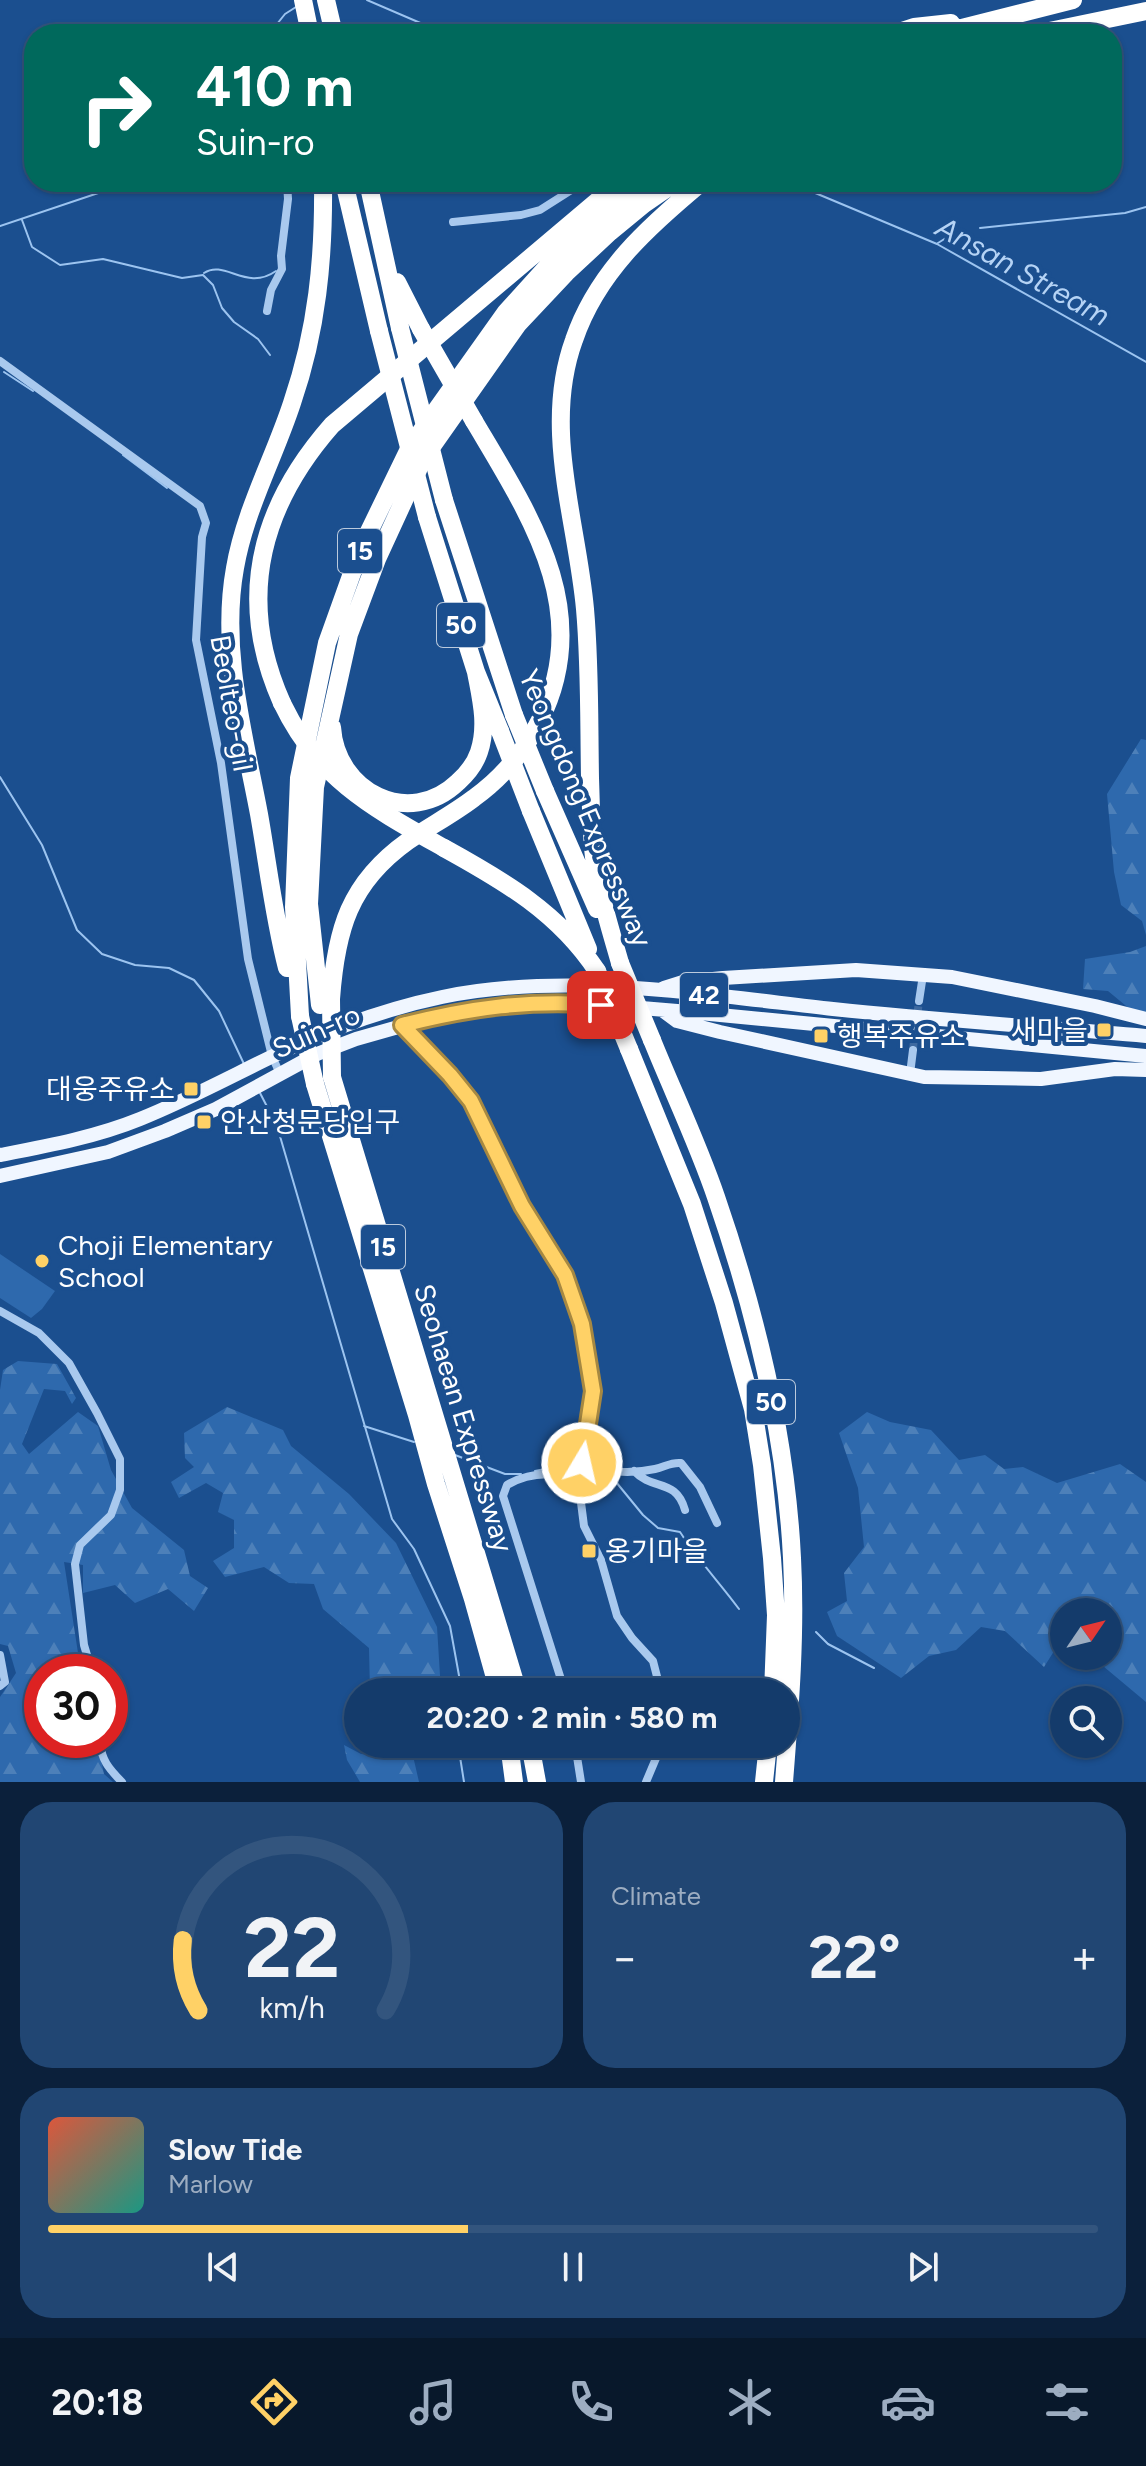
<!DOCTYPE html>
<html lang="en">
<head>
<meta charset="utf-8">
<style>
  body { margin:0; font-family:Figtree,"Noto Sans KR",sans-serif; background:#214673; color:#f1f3f6; height:100vh; display:flex; flex-direction:column; font-size:30px; white-space:nowrap }
  * { box-sizing:border-box; margin:0 }
  p { font-size:26px; color:#9dadc1 }
  .icon { flex:none; width:44px; height:44px; fill:none; stroke:currentColor; stroke-width:2; stroke-linecap:round; stroke-linejoin:round }
  .map { position:relative; height:1782px; overflow:hidden }
  .details { display:flex; flex-direction:column; gap:20px; padding:20px; background:#0b203b; flex:1 }
  .details>* { flex:none }
  .banner { position:absolute; left:24px; top:24px; width:1098px; height:168px; border-radius:32px; box-shadow:0 2px 6px #0004,0 0 0 2px #33557e; background:#00695c; color:#fff; overflow:hidden }
  .needle { width:52px; rotate:55deg }
  .fabs { position:absolute; left:1050px; top:1598px; display:grid; gap:16px }
  .fabs a { display:grid; place-items:center; width:72px; height:72px; border-radius:50%; background:#143b6b; box-shadow:0 2px 6px #0004,0 0 0 2px #33557e; font-size:40px }
  .speed { position:absolute; left:24px; top:1654px; display:flex; gap:16px; font-size:40px; font-weight:700; text-align:center }
  .speed>* { display:grid; place-content:center; width:104px; height:104px; border-radius:50%; background:#143b6b; box-shadow:0 2px 6px #0004,0 0 0 2px #33557e; line-height:1 }
  .speed .limit { border:12px solid #d22; background:#fff; color:#111 }
  .pin { position:absolute; display:grid; place-items:center; width:68px; height:68px; color:#fff; margin:-34px; border-radius:16px; box-shadow:0 4px 12px #0006 }
  .me { position:absolute; width:88px; margin:-44px; rotate:9deg; stroke-linejoin:round; filter:drop-shadow(0 0 6px #0008) }
  .turn { display:flex; align-items:center; gap:28px; height:168px; padding:0 40px; font-size:36px }
  .turn .icon { width:104px; height:104px; stroke-width:2.5 }
  .turn b { display:block; font-size:56px; line-height:68px }
  .big { font-size:60px; font-weight:700; line-height:1.1 }
  .details .card { flex:1; display:flex; flex-direction:column; justify-content:center; gap:12px; min-width:0; padding:0 28px; border-radius:32px; background:#214673 }
  .details .dial { align-items:center; gap:0 }
  .dial svg { height:208px; overflow:visible; fill:none; stroke:#33557e; stroke-width:7; stroke-linecap:round; text-anchor:middle }
  .dial text { fill:#f1f3f6; stroke:none }
  .song { display:flex; align-items:center; gap:24px }
  .cover { width:96px; height:96px; border-radius:12px; background:linear-gradient(135deg,hsl(10 70% 55%),hsl(170 70% 35%)) }
  .played { height:8px; border-radius:4px; background:linear-gradient(90deg,#ffd166 40%,#33557e 40%) }
  .keys { display:flex; justify-content:space-around; direction:ltr }
  .heat { display:flex; justify-content:space-between; align-items:center; font-size:44px; direction:ltr }
  .details .tiles { flex:1; display:grid; gap:20px; grid-template-columns:1fr 1fr }
  .card:last-child { grid-column:span 2 }
  .trip { position:absolute; left:344px; top:1678px; width:456px; height:80px; border-radius:40px; background:#143b6b; box-shadow:0 2px 6px #0004,0 0 0 2px #33557e; font-weight:700; line-height:80px; text-align:center }
  .menu { display:flex; height:128px; justify-content:space-around; align-items:center; background:#08182b; color:#9dadc1 }
  .menu .icon { width:56px; height:56px }
  .menu .current { color:#ffd166 }
  .menu b { font-size:36px; color:#f1f3f6 }
  .map>svg:first-child { display:block }
  .forest { fill:url(#forest-firs) }
  .green { fill:#2e69ad }
  .lines { fill:none; stroke-linecap:round; stroke-linejoin:round }
  .stream { stroke:#9cc4f0; stroke-width:2 }
  .street-tunnel { stroke:#3d69a0; stroke-width:8; stroke-dasharray:8 4; stroke-linecap:butt }
  .street { stroke:#a9c9ee; stroke-width:8 }
  .primary { stroke:#f0f6ff; stroke-width:14 }
  .highway { stroke:#fff; stroke-width:18 }
  .highway-bridge { stroke:#fff; stroke-width:18 }
  .route-casing { stroke:#a68842; stroke-width:20 }
  .route { stroke:#ffd166; stroke-width:14 }
  .poi-dot { fill:#ffd166; stroke:#1b4f8f; stroke-width:3 }
  .labels { text-anchor:middle; dominant-baseline:central; stroke-width:8; stroke-linejoin:round; paint-order:stroke }
  .shield { fill:#1b4f8f; stroke:#bbcadd; stroke-width:2 }
  .shield-label { font-size:26px; font-weight:bold; fill:#fff }
  .street-label { font-size:28px; fill:#fff; stroke:#1b4f8f }
  .poi-label { font-size:28px; fill:#fff; stroke:#1b4f8f; text-anchor:start }
  .water-label { font-size:30px; font-style:italic; fill:#b5d3f5; stroke:#1b4f8f }
</style>
</head>
<body>
<div class="map">
<svg width="1146" height="1782" viewBox="0 0 1146 1782">
  <defs>
    <pattern id="forest-firs" width="22" height="20" patternUnits="userSpaceOnUse" patternTransform="scale(2)"><rect width="22" height="20" fill="#2e69ad"/><path d="M5 1l3.5 6h-7zM16 11l3.5 6h-7z" fill="#4d80b9"/></pattern>
  </defs>
  <rect width="100%" height="100%" fill="#1b4f8f"/>
  <path class="forest" d="M1141,739L1146,740V935L1142,921L1121,905L1114,872L1107,794Z
    M1146,946V1012L1131,1010L1108,991L1083,989L1085,959L1130,952Z
    M18,1361L57,1364L76,1398L72,1404L65,1391L44,1389L22,1444L29,1454L78,1412L98,1426L111,1470L132,1508L184,1550L190,1576L208,1588L194,1611L168,1589L135,1603L115,1585L83,1593V1565L64,1562L78,1653L74,1672H42V1740H97L104,1774L113,1782H0V1697L16,1673L8,1646L0,1644V1390L3,1370Z
    M227,1407L283,1430L291,1446L349,1494L396,1543L437,1627L441,1692H370L369,1648L323,1609L314,1584L289,1583L264,1567L225,1577L213,1561L234,1548V1520L218,1512L223,1493L206,1483L179,1498L171,1482L194,1467L185,1458L184,1433Z
    M867,1412L890,1422L931,1430L959,1460L985,1455L1004,1469L1023,1467L1057,1483L1120,1464L1146,1482V1702L1103,1666L1081,1668L1066,1656H1108V1612H1064V1654L1056,1648L1044,1667L1005,1631L981,1627L956,1650L929,1656L901,1678L837,1636L827,1612L847,1601L844,1573L864,1547L858,1488L839,1433Z
    M385,1744H422L413,1756L419,1782H360L347,1760L344,1745L361,1754L381,1755Z"/>
  <path class="green" d="M0,1254L55,1291L42,1309L31,1318L0,1298Z"/>
  <g class="lines">
    <path class="stream" d="M367,0L446,34
      M269,34L285,14L296,7
      M789,182L937,244L1146,362
      M22,220L32,247L60,265L103,259L182,278L203,275L213,285L222,308L234,322L258,339L270,355
      M0,226L131,182
      M980,228L1125,213L1146,207
      M938,243L954,233
      M204,273C225,259 246,292 276,271
      M4,372L33,391
      M123,455L167,488
      M0,777L42,845L77,930L102,954L135,965L169,968L194,980L219,1011L244,1064
      M259,1091L277,1126L392,1519L414,1549L450,1626L462,1692
      M364,1426L414,1442
      M455,1455L505,1474H521
      M535,1471L555,1467L575,1473
      M581,1476L587,1479L616,1482L643,1515L658,1528L680,1532C698,1560 720,1583 739,1609
      M816,1632L828,1644L874,1668
      M458,1744L464,1782"/>
    <path class="street-tunnel" d="M913,1050L919,1001"/>
    <path class="street" d="M453,222L521,215L540,210L584,182
      M267,311L271,290L282,269L281,256L288,199L287,182
      M0,361L200,506L206,523L202,537L196,640L221,763L248,959L272,1056L280,1074
      M919,1001L923,975
      M402,1025L450,1075L471,1101L522,1206L565,1275L582,1324L593,1391L578,1479L584,1526L601,1560L617,1616L632,1638L653,1661L661,1692
      M910,1074L913,1050
      M0,1311L39,1333L69,1363L97,1413L120,1459V1490L111,1515L80,1545L75,1564L84,1645L92,1672
      M582,1463C603,1473 632,1474 655,1469C665,1467 670,1462 681,1463L700,1487L717,1523
      M634,1471C653,1491 676,1478 685,1510
      M0,1655L5,1682L0,1686
      M565,1692L503,1496L507,1485C529,1472 554,1472 578,1479
      M101,1740C99,1758 110,1770 122,1782
      M575,1744L581,1782
      M646,1782L662,1744"/>
    <path class="primary" d="M664,988L683,982L723,978L856,970L952,977L1095,1006L1146,1019
      M662,1010L677,1021L720,1032L924,1077L1041,1079L1115,1069L1146,1070
      M0,1155C47,1146 96,1137 140,1119C185,1101 228,1078 271,1057C325,1031 384,1009 442,997C566,971 708,995 833,1009C937,1020 1042,1027 1146,1036
      M0,1176L108,1152L165,1131L216,1109L317,1054L356,1039L444,1014L518,1003L570,1002L689,1012L1146,1056"/>
    <path class="highway" d="M303,0L310,34
      M326,0L334,34
      M893,34L914,27L951,23
      M938,34L1073,0
      M1035,34L1146,11
      M344,182L379,331
      M368,182L400,328
      M397,282L421,329
      M444,500L514,715
      M427,517L476,672L500,731
      M282,703C236,600 259,508 332,425L620,182
      M332,727C336,792 409,829 458,782C468,773 475,764 479,752C488,725 481,699 476,672
      M545,791L597,909
      M531,811L588,949
      M444,848C504,881 559,913 597,971
      M620,963C610,928 599,893 594,857C591,831 591,805 590,778C589,722 590,665 585,609C577,520 542,428 574,340C597,272 649,226 702,182
      M287,968C274,918 268,865 259,814C244,734 220,650 235,568C245,510 274,458 292,403C317,330 324,259 323,182
      M331,999C336,930 349,883 408,841C430,826 453,814 474,798C503,777 524,752 540,720C595,611 529,514 474,421
      M320,1005L309,904L315,787L349,634L377,559L423,459L518,324L566,273L610,232L644,204L676,182
      M300,1016L294,907L299,778L327,643L361,548L410,447L506,312L545,269L599,218L646,182
      M652,1040C673,1092 698,1144 716,1197C756,1313 786,1436 792,1558C796,1633 790,1707 784,1782
      M629,1049L692,1204L724,1303L753,1409L762,1465L772,1558L776,1615L773,1692
      M332,1077L518,1692
      M315,1084L417,1415L436,1484L473,1599L499,1692
      M509,1744L514,1782
      M530,1744L537,1782
      M764,1782L768,1744"/>
    <path class="highway-bridge" d="M400,328L444,500
      M421,329L474,421
      M379,331L427,517
      M282,703C318,779 373,808 444,848
      M514,715L545,791
      M500,731L531,811
      M620,963L652,1040
      M597,971L629,1049
      M331,999L332,1077
      M300,1016L315,1084"/>
  </g>
  <g class="lines">
    <g class="route-casing">
      <path id="route" d="M582,1463L593,1391L582,1324L565,1275L522,1206L471,1101L450,1075L402,1025C469,1008 531,999 601,1005"/>
    </g>
    <use href="#route" class="route"/>
  </g>
  <g class="poi-dot">
    <rect x="1096" y="1022" width="16" height="16" rx="4"/>
    <rect x="813" y="1028" width="16" height="16" rx="4"/>
    <rect x="183" y="1081" width="16" height="16" rx="4"/>
    <rect x="196" y="1114" width="16" height="16" rx="4"/>
    <circle cx="42" cy="1261" r="8"/>
    <rect x="581" y="1543" width="16" height="16" rx="4"/>
  </g>
  <g class="labels">
    <g class="shield">
      <rect x="338" y="529" width="44" height="44" rx="6"/>
      <rect x="437" y="603" width="48" height="44" rx="6"/>
      <rect x="680" y="973" width="48" height="44" rx="6"/>
      <rect x="361" y="1225" width="44" height="44" rx="6"/>
      <rect x="747" y="1380" width="48" height="44" rx="6"/>
    </g>
    <g class="shield-label">
      <text x="360" y="551">15</text>
      <text x="461" y="625">50</text>
      <text x="704" y="995">42</text>
      <text x="383" y="1247">15</text>
      <text x="771" y="1402">50</text>
    </g>
    <g class="street-label">
      <text transform="translate(232 703) rotate(80)">Beolteo-gil</text>
      <text transform="translate(586 808) rotate(67)">Yeongdong Expressway</text>
      <text transform="translate(316 1031) rotate(-24)">Suin-ro</text>
      <text transform="translate(464 1418) rotate(73)">Seohaean Expressway</text>
    </g>
    <g class="poi-label">
      <text x="1088" y="1030" text-anchor="end">새마을</text>
      <text x="837" y="1036">행복주유소</text>
      <text x="175" y="1089" text-anchor="end">대웅주유소</text>
      <text x="220" y="1122">안산청문당입구</text>
      <text x="58" y="1245">Choji Elementary<tspan x="58" dy="32">School</tspan></text>
      <text x="605" y="1551">옹기마을</text>
    </g>
    <g class="water-label">
      <text transform="translate(1023 271) rotate(29)">Ansan Stream</text>
    </g>
  </g>
</svg>
<div class="fabs">
<a><svg class="needle" viewBox="-14 -14 28 28"><path d="M0-13l5 13h-10z" fill="#e53935"/><path d="M0 13l5-13h-10z" fill="#9dadc1"/></svg></a>
<a><svg class="icon" aria-label="search" viewBox="0 0 24 24"><circle cx="10" cy="10" r="6"/><path d="M15 15l6 6"/></svg></a>
</div>
<div class="speed"><div class="limit">30</div></div>
<div class="pin" style="left:601px;top:1005px;background:#d93025"><svg class="icon" aria-label="arrive" viewBox="0 0 24 24"><path d="M6 21V4h12l-3 4 3 4H6"/></svg></div>
<svg class="me" style="left:582px;top:1463px" viewBox="-20 -20 40 40"><circle r="17" fill="#ffd166" stroke="#fff" stroke-width="3"/><path d="M0-11L8 9 0 5-8 9z" fill="#fff"/></svg>
<div class="trip">20:20 · 2 min · 580 m</div>
<div class="banner">
<div class="turn"><svg class="icon" aria-label="right" viewBox="0 0 24 24"><path d="M7 20v-9h11M14 6l5 5-5 5"/></svg><div><b>410 m</b>Suin-ro</div></div>
</div>
</div>
<section class="details">
<div class="tiles">
<div class="card dial"><svg viewBox="0 0 100 80">
<path d="M14 69A42 42 0 1 1 86 69"/>
<path d="M14 69A42 42 0 0 1 8 42" stroke="#ffd166"/>
<text x="50" y="56" font-size="32" font-weight="700">22</text>
<text x="50" y="72" font-size="11">km/h</text>
</svg></div>
<div class="card"><p>Climate</p>
<div class="heat"><a>−</a><b class="big">22°</b><a>+</a></div>
</div>
<div class="card">
<div class="song"><i class="cover"></i><div><b>Slow Tide</b><p>Marlow</p></div></div>
<div class="played"></div>
<div class="keys"><svg class="icon" aria-label="previous" viewBox="0 0 24 24"><path d="M18 5L8 12l10 7zM5 5v14"/></svg><svg class="icon" aria-label="pause" viewBox="0 0 24 24"><path d="M8 5v14M16 5v14"/></svg><svg class="icon" aria-label="next" viewBox="0 0 24 24"><path d="M6 5l10 7-10 7zM19 5v14"/></svg></div>
</div>
</div>
</section>
<nav class="menu">
<b>20:18</b>
<svg class="icon current" aria-label="directions" viewBox="0 0 24 24"><path d="M12 3l9 9-9 9-9-9zM9 14v-3h6M13 9l2 2-2 2"/></svg>
<svg class="icon" aria-label="music" viewBox="0 0 24 24"><path d="M9 18V5l10-2v13"/><circle cx="6" cy="18" r="3"/><circle cx="16" cy="16" r="3"/></svg>
<svg class="icon" aria-label="phone" viewBox="0 0 24 24"><path d="M5 4h4l2 5-3 2q2 4 5 5l2-3 5 2v4C11 20 4 13 5 4z"/></svg>
<svg class="icon" aria-label="climate" viewBox="0 0 24 24"><path d="M12 3v18M4 7l16 10M4 17L20 7"/></svg>
<svg class="icon" aria-label="car" viewBox="0 0 24 24"><path d="M5 17H2v-5l4-1 3-4h7l3 4 3 1v5h-3M9 17h6M6 11h13"/><circle cx="7" cy="17" r="2"/><circle cx="17" cy="17" r="2"/></svg>
<svg class="icon" aria-label="filters" viewBox="0 0 24 24"><path d="M4 7h16M4 17h16"/><circle cx="9" cy="7" r="2"/><circle cx="15" cy="17" r="2"/></svg>
</nav>
</body>
</html>
